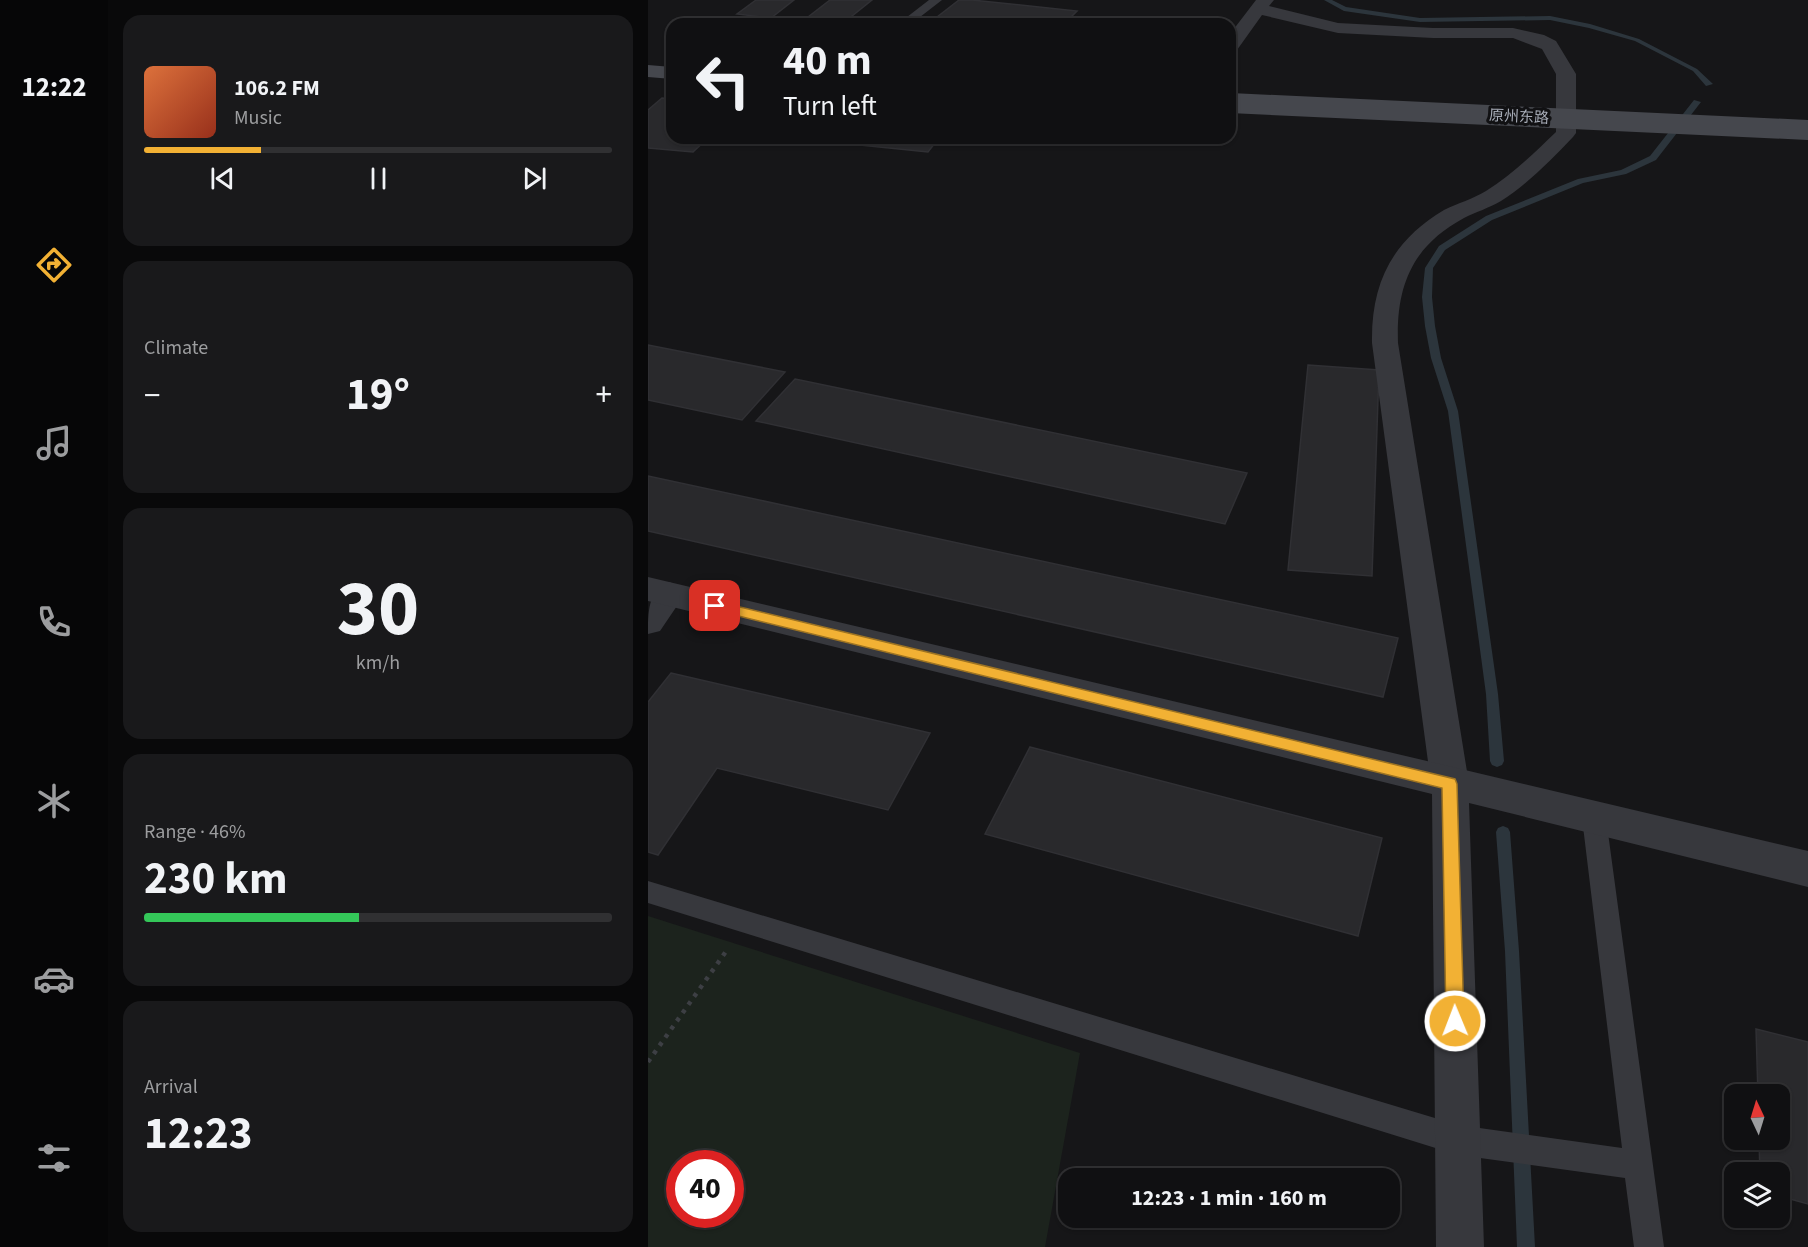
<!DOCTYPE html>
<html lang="en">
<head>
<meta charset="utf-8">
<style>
  body { margin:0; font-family:"Source Sans 3","Noto Sans SC",sans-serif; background:#19191b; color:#f1f3f6; height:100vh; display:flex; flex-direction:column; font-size:22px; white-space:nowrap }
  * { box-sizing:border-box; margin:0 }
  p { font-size:20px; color:#9c9d9f }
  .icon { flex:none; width:33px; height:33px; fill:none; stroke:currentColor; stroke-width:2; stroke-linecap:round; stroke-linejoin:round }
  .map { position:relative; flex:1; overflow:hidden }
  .side { display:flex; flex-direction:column; gap:15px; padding:15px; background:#09090a; width:540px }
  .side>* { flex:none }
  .hud { position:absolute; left:18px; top:18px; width:570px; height:126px; border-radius:18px; box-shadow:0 2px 4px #0004,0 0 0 2px #303032; background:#101012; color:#f1f3f6; overflow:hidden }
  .needle { width:39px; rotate:356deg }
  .fabs { position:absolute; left:1076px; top:1084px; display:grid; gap:12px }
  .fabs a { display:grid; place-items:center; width:66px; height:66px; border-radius:12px; background:#101012; box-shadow:0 2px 4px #0004,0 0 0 2px #303032; font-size:30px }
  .speed { position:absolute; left:18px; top:1150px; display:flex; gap:12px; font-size:30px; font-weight:700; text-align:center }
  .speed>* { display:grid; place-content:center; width:78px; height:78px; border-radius:50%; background:#101012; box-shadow:0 2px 4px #0004,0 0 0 2px #303032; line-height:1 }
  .speed .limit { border:9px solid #d22; background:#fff; color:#111 }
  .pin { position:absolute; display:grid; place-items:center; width:51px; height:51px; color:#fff; margin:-26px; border-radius:12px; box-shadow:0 3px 9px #0006 }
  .me { position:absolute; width:66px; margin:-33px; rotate:359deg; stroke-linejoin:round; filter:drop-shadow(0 0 4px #0008) }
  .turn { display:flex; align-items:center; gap:21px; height:126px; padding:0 18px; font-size:27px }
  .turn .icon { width:78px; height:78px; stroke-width:2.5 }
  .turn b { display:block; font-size:42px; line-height:51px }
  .big { font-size:45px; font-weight:700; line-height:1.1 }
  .side .tile { flex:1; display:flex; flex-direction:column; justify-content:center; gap:9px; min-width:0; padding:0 21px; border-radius:18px; background:#19191b }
  .side .dial { align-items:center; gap:0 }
  .dial b { font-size:78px; line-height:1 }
  .song { display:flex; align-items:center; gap:18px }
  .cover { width:72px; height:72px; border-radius:9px; background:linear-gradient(135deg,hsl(20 70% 55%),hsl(10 70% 35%)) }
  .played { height:6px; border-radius:3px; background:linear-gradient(90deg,#f2b134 25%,#303032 25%) }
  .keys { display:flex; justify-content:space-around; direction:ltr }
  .heat { display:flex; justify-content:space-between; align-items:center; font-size:33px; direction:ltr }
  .charge { height:9px; border-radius:4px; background:linear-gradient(90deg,#34c759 46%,#303032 0) }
  .trip { position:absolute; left:410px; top:1168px; width:342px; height:60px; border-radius:18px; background:#101012; box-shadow:0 2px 4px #0004,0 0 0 2px #303032; font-weight:700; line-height:60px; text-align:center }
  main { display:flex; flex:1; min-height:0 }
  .tabs { display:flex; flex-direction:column; width:108px; justify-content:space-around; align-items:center; background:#060607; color:#9c9d9f }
  .tabs .icon { width:42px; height:42px }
  .tabs .active { color:#f2b134 }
  .tabs b { font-size:27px; color:#f1f3f6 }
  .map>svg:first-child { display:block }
  .green { fill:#1c231d; fill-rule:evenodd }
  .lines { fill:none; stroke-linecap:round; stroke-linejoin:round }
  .stream { fill:#2c353c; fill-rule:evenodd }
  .building { fill:#29292c; stroke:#303034; stroke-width:1.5 }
  .path { stroke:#3d3f44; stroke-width:4.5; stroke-dasharray:4 6; stroke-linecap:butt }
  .service { fill:#37383d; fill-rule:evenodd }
  .minor { fill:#37383d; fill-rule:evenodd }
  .tertiary { fill:#37383d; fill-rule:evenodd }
  .secondary { fill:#45474d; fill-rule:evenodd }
  .secondary-bridge { stroke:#45474d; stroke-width:20 }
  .route { fill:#f2b134; stroke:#9d7322; stroke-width:1.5 }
  .labels { text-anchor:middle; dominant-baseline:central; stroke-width:6; stroke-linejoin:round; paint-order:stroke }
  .far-street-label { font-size:15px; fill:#a8adb8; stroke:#111113 }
</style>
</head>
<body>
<main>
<nav class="tabs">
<b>12:22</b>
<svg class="icon active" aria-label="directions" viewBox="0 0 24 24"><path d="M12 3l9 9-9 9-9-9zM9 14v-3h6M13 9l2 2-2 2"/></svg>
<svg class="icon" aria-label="music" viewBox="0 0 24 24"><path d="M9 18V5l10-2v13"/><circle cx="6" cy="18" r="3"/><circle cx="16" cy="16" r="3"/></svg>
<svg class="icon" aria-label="phone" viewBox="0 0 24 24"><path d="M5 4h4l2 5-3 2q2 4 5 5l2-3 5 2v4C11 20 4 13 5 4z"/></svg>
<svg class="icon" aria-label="climate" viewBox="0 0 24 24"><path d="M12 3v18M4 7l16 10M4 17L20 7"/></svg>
<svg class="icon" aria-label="car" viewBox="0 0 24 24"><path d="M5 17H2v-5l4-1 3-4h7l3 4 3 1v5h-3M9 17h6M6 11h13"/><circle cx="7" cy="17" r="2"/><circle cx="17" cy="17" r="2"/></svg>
<svg class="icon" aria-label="filters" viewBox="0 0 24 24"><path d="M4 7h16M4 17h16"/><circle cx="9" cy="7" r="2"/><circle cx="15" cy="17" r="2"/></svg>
</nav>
<section class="side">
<div class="tile">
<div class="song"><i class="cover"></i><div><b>106.2 FM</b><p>Music</p></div></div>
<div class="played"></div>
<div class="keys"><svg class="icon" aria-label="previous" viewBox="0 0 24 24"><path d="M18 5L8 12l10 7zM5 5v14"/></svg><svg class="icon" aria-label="pause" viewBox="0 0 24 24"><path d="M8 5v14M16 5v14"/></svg><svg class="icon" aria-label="next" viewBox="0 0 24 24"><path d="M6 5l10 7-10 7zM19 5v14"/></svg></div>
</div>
<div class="tile"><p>Climate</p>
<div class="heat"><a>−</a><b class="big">19°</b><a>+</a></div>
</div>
<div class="tile dial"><b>30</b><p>km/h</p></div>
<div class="tile"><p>Range · 46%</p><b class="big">230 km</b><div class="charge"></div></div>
<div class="tile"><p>Arrival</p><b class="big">12:23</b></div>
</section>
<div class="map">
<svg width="1160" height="1247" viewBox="0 0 1160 1247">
  <rect width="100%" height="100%" fill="#161618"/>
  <path class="green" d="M0,916L432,1053L397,1247H0ZM32,1164H82V1215H32Z"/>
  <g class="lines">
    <path class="stream" d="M676,0H684L698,7L772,18L902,16L942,24L991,39L1049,69L1065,84L1058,86L1045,71L987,41L941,28L902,20L772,22L696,11Z
      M1046,100L1053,102L1008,160L978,174L935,183L844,220L797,250L785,268L784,297L787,326L793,358L810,411L850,694L856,761L854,765L849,767L844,765L842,761L838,694L800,411L783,358L777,326L774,297L777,268L791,246L838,216L930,179L973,170L1002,156Z
      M855,826L860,828L862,832L871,951L887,1247H869L857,951L848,832L850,828Z"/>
  </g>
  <path class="building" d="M108,0H146L123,18L89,14Z
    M182,0H224L194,24H151Z
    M311,0H324L429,11L416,24H280Z
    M14,98L24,99V138H60L45,152L0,148V110Z
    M173,138H291L280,152L171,141Z
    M0,345L137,372L94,420L0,400Z
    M660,365L731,370L724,576L640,570Z
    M147,379L599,473L577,524L108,421Z
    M0,476L750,638L735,697L0,531Z
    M23,673L282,733L240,810L69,768L10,855L0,852V702Z
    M382,747L734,838L710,936L337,834Z
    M1108,1029L1160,1042V1204L1131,1196V1173H1112L1111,1140H1131V1095H1110Z"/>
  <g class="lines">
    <path class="path" d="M0,1062L79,950"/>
    <path class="service" d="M281,0H294L263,24H250Z
      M946,808L955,811L958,818L1016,1247H986L977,1178L810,1155L0,903V881L810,1125L974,1148L934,818L937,811Z"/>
    <path class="minor" d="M608,0H626L621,6L690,23L785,28H865L896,35L908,41L928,74V133L925,137C903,160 880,184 853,201C841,208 828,212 816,218C764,246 748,286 750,343L821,784L815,795L802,800L789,795L783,784L724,343C723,283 744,241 796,210C810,203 825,199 838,191C864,175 886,153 908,132V74L894,49L865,38H785L690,33L614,15L589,50L582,52V34Z
      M21,582L32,586L37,594L12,631L0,634C0,612 0,590 21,582Z"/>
    <path class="tertiary" d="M0,577L1160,851V887L821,803L836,1247H788L784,794L0,601Z"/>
    <path class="secondary" d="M0,65L24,67V79L0,77Z"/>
    <path class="secondary-bridge" d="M582,103L1160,130"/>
  </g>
  <path class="route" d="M67,601L807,779L809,784L816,1021L813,1027L807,1030L801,1027L798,1021L794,788L62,609L60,606Z"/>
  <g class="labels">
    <g class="far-street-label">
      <text transform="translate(871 117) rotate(3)">原州东路</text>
    </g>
  </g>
</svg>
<div class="fabs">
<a><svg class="needle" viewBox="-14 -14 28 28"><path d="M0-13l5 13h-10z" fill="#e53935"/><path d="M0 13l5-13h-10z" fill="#9c9d9f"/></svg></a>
<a><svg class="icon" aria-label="layers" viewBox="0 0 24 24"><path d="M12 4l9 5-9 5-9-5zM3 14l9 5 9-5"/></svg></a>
</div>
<div class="speed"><div class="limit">40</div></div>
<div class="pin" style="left:67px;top:606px;background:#d93025"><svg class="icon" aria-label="arrive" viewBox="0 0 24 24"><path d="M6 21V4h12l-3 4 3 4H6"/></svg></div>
<svg class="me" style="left:807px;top:1021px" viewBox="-20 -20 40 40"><circle r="17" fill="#f2b134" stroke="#fff" stroke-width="3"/><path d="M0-11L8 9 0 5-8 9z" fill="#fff"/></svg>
<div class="trip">12:23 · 1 min · 160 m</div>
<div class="hud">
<div class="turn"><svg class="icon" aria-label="left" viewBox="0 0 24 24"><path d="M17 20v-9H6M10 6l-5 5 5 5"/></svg><div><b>40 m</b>Turn left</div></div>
</div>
</div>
</main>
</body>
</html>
